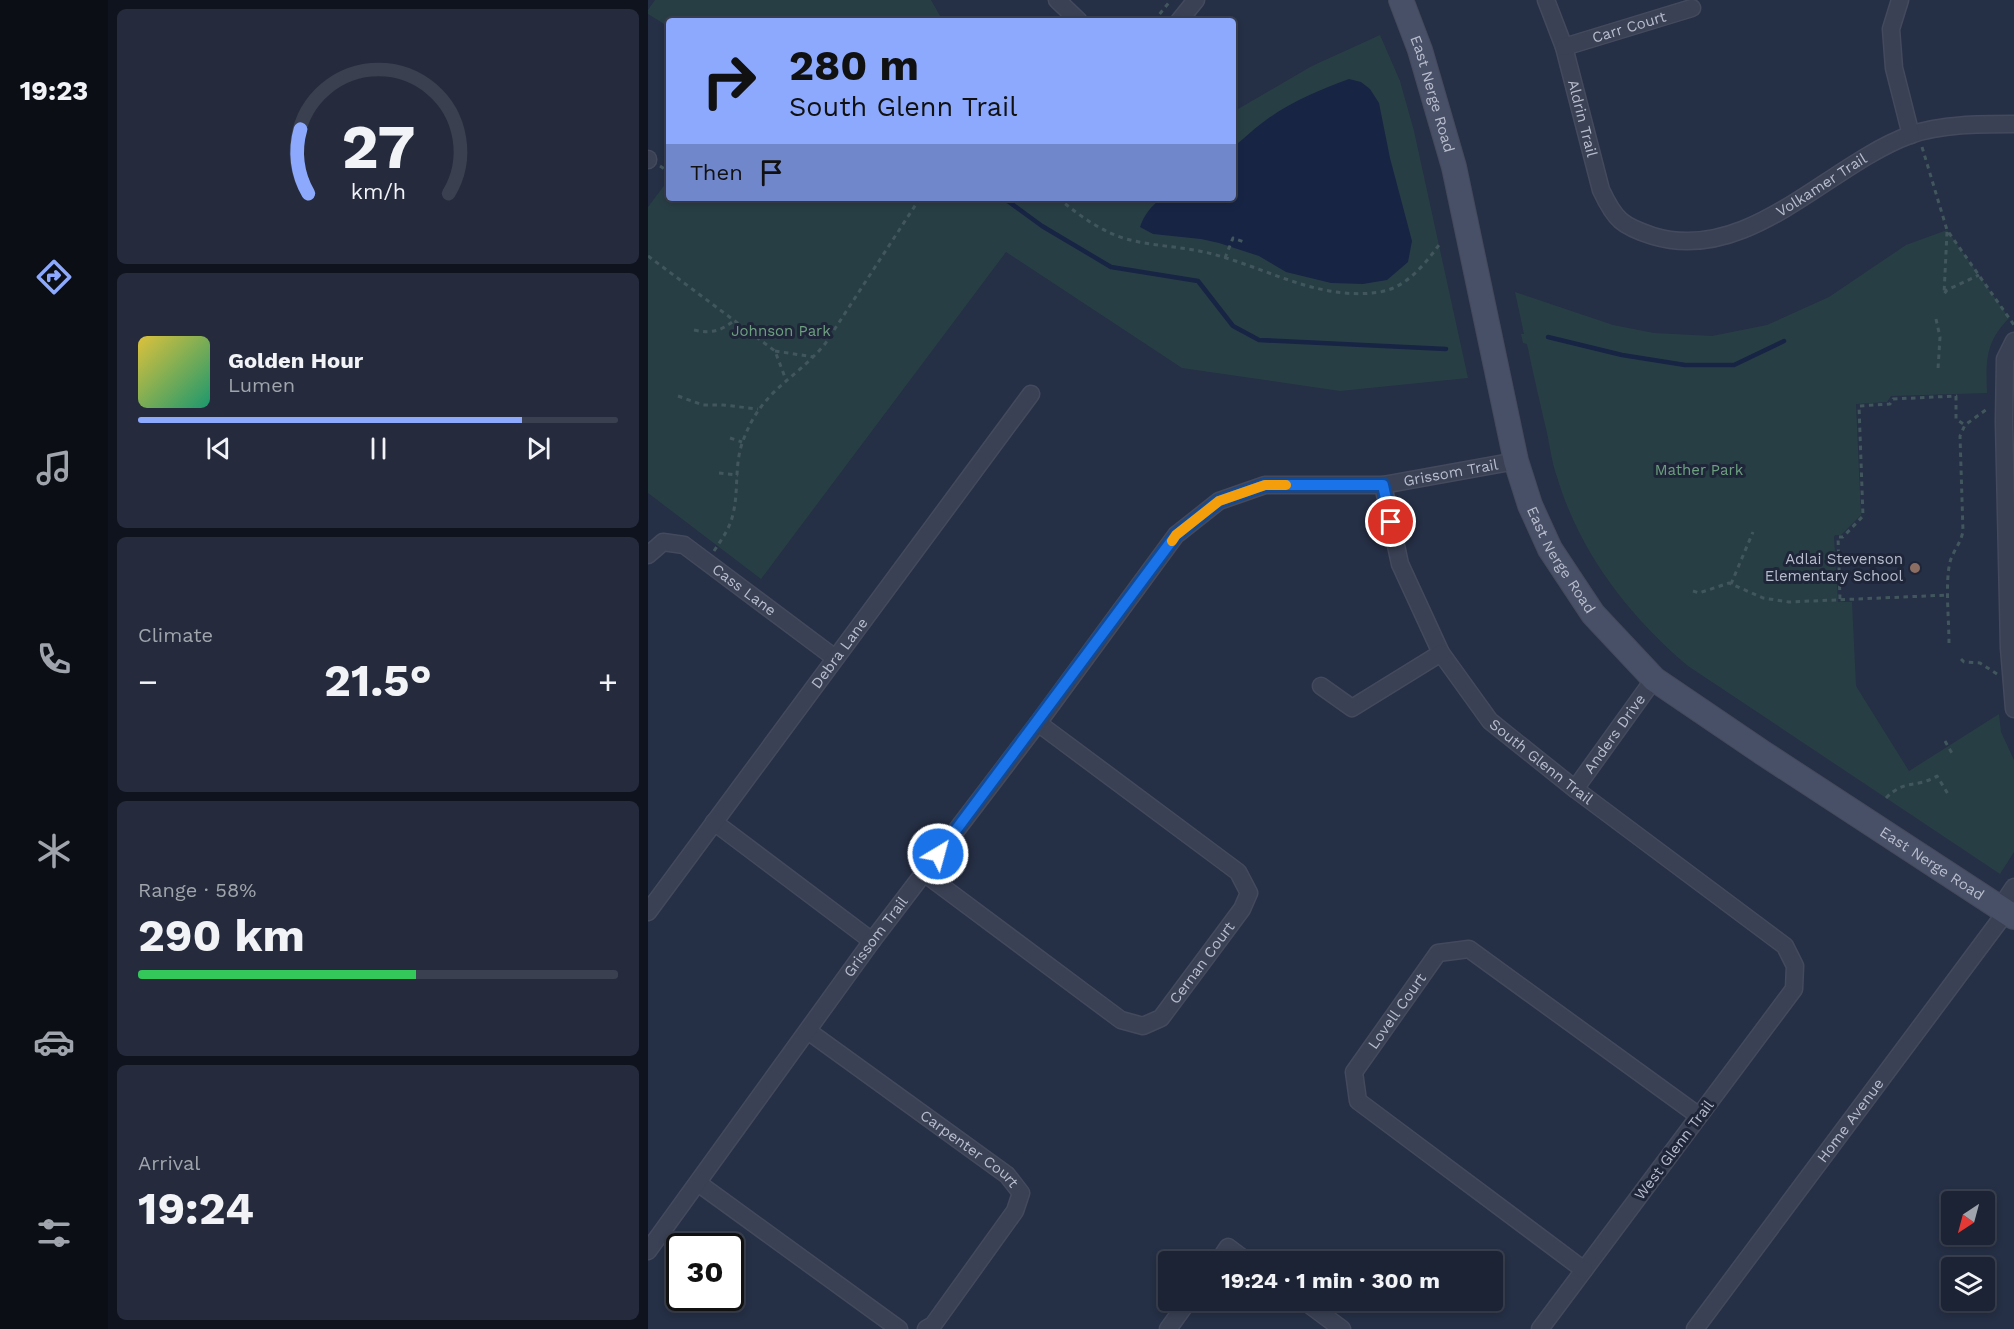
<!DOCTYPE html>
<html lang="en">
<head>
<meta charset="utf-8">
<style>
  body { margin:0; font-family:"Work Sans",sans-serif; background:#252b3c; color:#f1f3f6; height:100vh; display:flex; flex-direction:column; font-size:22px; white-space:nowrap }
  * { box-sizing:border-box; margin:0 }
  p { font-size:20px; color:#a0a4ac }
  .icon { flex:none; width:33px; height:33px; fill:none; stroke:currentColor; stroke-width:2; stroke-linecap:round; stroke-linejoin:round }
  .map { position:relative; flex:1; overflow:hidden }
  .drawer { display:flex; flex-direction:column; gap:9px; padding:9px; background:#0f131d; width:540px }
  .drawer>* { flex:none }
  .banner { position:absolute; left:18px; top:18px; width:570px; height:183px; border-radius:6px; box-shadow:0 3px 9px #0003,0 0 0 2px #3a404f; background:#8ca9fe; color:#111; overflow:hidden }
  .needle { width:39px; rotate:216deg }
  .fabs { position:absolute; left:1293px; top:1191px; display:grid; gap:12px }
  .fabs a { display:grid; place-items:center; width:54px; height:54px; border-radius:6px; background:#1c2334; box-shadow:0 3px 9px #0003,0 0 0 2px #3a404f; font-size:30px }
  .speed { position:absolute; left:18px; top:1233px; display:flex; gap:12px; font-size:30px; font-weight:700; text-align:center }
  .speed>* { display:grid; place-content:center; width:78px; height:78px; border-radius:50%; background:#1c2334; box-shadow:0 3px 9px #0003,0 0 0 2px #3a404f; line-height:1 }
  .speed .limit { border:3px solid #111; border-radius:9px; background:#fff; color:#111 }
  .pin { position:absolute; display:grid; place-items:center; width:51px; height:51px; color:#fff; margin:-26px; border:3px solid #fff; border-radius:50%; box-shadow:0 2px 6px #0007 }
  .me { position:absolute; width:66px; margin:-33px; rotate:37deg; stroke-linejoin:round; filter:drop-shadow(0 0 4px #0008) }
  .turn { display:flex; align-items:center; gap:21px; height:126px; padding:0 24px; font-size:27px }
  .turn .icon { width:78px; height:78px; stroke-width:2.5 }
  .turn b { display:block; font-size:42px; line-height:51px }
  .then { display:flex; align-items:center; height:57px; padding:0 24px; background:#0003; gap:12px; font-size:22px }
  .big { font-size:45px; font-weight:700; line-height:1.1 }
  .drawer .tile { flex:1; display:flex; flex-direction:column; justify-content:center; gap:9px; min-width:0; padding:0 21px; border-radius:9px; background:#252b3c }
  .drawer .dial { align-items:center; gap:0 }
  .dial svg { height:156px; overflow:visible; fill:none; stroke:#3a404f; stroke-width:7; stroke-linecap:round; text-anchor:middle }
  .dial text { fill:#f1f3f6; stroke:none }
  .song { display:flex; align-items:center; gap:18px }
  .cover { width:72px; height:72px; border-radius:9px; background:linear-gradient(135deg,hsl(50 70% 55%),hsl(160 70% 35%)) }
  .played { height:6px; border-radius:3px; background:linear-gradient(90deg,#8ca9fe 80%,#3a404f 80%) }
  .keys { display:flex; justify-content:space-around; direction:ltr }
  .heat { display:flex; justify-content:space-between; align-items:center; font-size:33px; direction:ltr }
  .charge { height:9px; border-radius:4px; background:linear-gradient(90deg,#34c759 58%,#3a404f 0) }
  .trip { position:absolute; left:510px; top:1251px; width:345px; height:60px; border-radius:6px; background:#1c2334; box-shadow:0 3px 9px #0003,0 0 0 2px #3a404f; font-weight:700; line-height:60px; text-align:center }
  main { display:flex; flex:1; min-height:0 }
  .dock { display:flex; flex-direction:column; width:108px; justify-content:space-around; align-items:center; background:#0b0e15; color:#a0a4ac }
  .dock .icon { width:42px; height:42px }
  .dock .current { color:#8ca9fe }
  .dock b { font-size:27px; color:#f1f3f6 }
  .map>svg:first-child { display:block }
  .green { fill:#283e45 }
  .water { fill:#172444 }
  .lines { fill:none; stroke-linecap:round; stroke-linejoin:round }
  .stream { stroke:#172444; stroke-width:4.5 }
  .street-casing { stroke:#444a5d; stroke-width:19 }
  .secondary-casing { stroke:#444a5d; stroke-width:26 }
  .path { stroke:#41575d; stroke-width:3; stroke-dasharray:4.5 4.5; stroke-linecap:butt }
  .street { stroke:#3a4154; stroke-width:16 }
  .secondary { stroke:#485067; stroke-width:24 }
  .route-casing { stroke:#114b97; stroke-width:15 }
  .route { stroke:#1a73e8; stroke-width:10 }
  .slow { stroke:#f59e0b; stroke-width:10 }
  .education-dot { fill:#8d6e63; stroke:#1f2639; stroke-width:2 }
  .labels { text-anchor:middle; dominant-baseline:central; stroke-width:6; stroke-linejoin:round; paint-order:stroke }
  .street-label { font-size:15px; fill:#b8bdcd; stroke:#1f2639 }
  .park-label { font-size:15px; fill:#6da07f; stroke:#1f2639 }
  .poi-label { font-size:15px; fill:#b8bdcd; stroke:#1f2639; text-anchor:end }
</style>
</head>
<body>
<main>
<nav class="dock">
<b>19:23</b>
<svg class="icon current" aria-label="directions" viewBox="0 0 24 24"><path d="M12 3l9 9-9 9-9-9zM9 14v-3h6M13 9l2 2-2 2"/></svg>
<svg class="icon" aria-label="music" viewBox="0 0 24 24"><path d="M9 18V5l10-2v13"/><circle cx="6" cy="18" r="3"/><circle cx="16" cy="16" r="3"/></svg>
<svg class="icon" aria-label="phone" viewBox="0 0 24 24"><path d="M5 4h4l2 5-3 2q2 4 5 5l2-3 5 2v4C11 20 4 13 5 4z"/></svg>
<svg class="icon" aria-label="climate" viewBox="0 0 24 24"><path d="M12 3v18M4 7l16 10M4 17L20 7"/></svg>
<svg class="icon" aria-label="car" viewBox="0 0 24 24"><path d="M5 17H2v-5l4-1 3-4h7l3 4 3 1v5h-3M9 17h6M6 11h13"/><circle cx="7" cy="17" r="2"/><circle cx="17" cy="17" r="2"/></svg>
<svg class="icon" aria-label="filters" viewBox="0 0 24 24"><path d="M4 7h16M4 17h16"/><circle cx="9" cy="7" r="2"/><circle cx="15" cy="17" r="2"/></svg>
</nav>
<section class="drawer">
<div class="tile dial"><svg viewBox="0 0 100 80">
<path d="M14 69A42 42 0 1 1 86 69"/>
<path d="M14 69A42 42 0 0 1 10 36" stroke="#8ca9fe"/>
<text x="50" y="56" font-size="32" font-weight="700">27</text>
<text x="50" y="72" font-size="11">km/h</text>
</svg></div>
<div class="tile">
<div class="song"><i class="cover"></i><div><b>Golden Hour</b><p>Lumen</p></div></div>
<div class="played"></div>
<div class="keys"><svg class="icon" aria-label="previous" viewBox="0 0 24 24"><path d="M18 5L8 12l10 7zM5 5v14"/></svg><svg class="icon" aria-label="pause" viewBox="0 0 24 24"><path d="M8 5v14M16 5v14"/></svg><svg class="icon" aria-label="next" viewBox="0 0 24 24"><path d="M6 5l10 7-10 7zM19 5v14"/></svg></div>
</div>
<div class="tile"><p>Climate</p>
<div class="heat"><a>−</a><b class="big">21.5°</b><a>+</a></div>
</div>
<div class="tile"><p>Range · 58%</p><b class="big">290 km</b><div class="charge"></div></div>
<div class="tile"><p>Arrival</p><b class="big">19:24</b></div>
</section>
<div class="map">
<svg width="1366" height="1329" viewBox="0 0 1366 1329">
  <rect width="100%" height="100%" fill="#252f45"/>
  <path class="green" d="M7,0H283L295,21H21V27L0,14V10Z
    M732,35L752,81L766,131L820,378L692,391L534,368L358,252L113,579L0,493V207L21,179V198H585V112L664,66Z
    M1299,230L1361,318C1337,343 1338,360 1339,393L1243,396L1239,402L1208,404L1213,515L1193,535H1187L1186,537L1190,602H1204L1208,686L1261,771L1351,714L1353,732L1366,760V852L1352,874L1040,666C980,615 932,553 909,477C904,463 902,447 899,433C892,403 885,373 879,344L875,343L873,334H876L867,292L965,325L1006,333L1064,336L1119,325L1181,297L1258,245Z"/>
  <path class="water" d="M701,79L713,82L722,89L731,103L742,158L764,241L760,262L739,280L715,284L683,283L638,272L611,256L571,243L553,239L505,234L492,227C496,215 503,206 514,198H585V147C595,140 604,130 614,123C640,103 671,90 701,79Z"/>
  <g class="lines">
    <path class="stream" d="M357,199L394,226L463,267L550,281L585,326L611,340L798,349
      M900,337L974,355L1037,365H1086L1136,341"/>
    <g class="street-casing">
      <g id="street">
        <path d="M409,0L431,21"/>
        <path id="s1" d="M898,0L916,47L953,190C967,220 974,226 1005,236C1100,265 1180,165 1262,135C1293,124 1333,124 1366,124"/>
        <path d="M1252,0L1243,29L1246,68L1263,135"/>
        <path d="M531,21L548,0"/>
        <path id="s2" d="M916,47L1044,8"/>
        <path d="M0,159V160"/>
        <path d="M1366,341L1357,359L1356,422L1361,648L1366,709"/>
        <path id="s3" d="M735,485L752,564L793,653L842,721L927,789L1137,946L1147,966L1146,989L892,1329"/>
        <path id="s4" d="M0,555L15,542L36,545L187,658"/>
        <path d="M673,686L704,708L793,653"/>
        <path id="s5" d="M927,789L1006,679"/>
        <path d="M66,822L224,941"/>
        <path id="s6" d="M276,873L473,1020L495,1026L513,1018L594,909L601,893L590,872L390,723"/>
        <path d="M1352,908L1366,887"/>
        <path id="s7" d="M0,912L383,394"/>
        <path id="s8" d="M160,1031L359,1175L373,1193L367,1211L285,1325L278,1329"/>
        <path d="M50,1183L251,1329"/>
        <path id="s9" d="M0,1251L224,941L390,723L528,535L571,501L617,485H735L868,461"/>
        <path d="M570,1262L580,1247L600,1262"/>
        <path id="s10" d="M936,1270L710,1101L706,1072L790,953L821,949L1051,1116"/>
        <path d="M655,1300L694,1329"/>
        <path d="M520,1329L541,1300"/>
        <path id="s11" d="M1047,1329L1358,912"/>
      </g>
    </g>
    <g class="secondary-casing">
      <g id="secondary">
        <path id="s12" d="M753,0L772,50L806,167L868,461L882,505L902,549L945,614L1006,679L1115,753L1366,917"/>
      </g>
    </g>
    <path class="path" d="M506,21L523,0
      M1274,147L1299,230L1366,325
      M12,166L21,172
      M410,198C431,215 449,229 475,238C501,246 530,246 556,252C615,265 669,302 732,292C759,287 776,265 791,245
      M1299,232L1296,294L1299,290L1331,275
      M0,256L127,351L138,380
      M577,258L585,238L596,242
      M1288,319L1292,337L1290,369
      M46,330C63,334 73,331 87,320
      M127,351L166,357
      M30,396L55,405H75L110,409
      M82,438L94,442
      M71,473L90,475
      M66,551C74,539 82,528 85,514C91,490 86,464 95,441C113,390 146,381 177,344L272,198
      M1083,584L1105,532
      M1045,591L1051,593L1081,583L1115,598L1141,602L1301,595
      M1192,599L1190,537H1195L1215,516L1211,406L1242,404L1245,399L1308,396V419L1317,425
      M1301,643C1301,620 1297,583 1302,562C1305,551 1313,543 1315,531L1312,436L1317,425L1339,409
      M1313,659L1316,662L1332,663L1349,674
      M1297,741L1305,755
      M1238,798C1258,778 1267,789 1289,776L1300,794"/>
    <use href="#street" class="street"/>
    <use href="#secondary" class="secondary"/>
  </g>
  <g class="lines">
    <g class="route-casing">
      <path id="route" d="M290,854L528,535L571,501L617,485H735L743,522"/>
    </g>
    <use href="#route" class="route"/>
    <path class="slow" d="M524,541L528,535L571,501L617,485H638"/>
  </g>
  <circle class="education-dot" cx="1267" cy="568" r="6"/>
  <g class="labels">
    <g class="street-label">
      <text stroke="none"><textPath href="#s2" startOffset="68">Carr Court</textPath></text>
      <text stroke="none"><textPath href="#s12" startOffset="99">East Nerge Road</textPath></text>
      <text stroke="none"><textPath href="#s1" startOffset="124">Aldrin Trail</textPath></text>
      <text stroke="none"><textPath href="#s1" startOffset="453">Volkamer Trail</textPath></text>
      <text stroke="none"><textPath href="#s9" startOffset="1180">Grissom Trail</textPath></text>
      <text stroke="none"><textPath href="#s12" startOffset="585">East Nerge Road</textPath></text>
      <text stroke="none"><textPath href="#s4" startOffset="116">Cass Lane</textPath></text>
      <text stroke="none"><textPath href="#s7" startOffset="322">Debra Lane</textPath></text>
      <text stroke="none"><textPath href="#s5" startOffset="68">Anders Drive</textPath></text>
      <text stroke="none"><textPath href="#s3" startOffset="328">South Glenn Trail</textPath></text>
      <text stroke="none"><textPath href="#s12" startOffset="1071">East Nerge Road</textPath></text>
      <text stroke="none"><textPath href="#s9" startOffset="388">Grissom Trail</textPath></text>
      <text stroke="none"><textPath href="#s6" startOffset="357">Cernan Court</textPath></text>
      <text stroke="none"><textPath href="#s10" startOffset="386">Lovell Court</textPath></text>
      <text stroke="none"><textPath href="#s11" startOffset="260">Home Avenue</textPath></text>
      <text stroke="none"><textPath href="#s8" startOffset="200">Carpenter Court</textPath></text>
      <text transform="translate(1026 1150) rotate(-53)">West Glenn Trail</text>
    </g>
    <g class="park-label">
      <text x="133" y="331">Johnson Park</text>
      <text x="1051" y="470">Mather Park</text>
    </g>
    <g class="poi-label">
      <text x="1255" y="559">Adlai Stevenson<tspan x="1255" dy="17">Elementary School</tspan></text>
    </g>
  </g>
</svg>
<div class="fabs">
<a><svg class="needle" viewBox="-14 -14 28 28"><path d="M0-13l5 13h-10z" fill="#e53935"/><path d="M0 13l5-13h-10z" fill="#a0a4ac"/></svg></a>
<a><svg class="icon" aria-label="layers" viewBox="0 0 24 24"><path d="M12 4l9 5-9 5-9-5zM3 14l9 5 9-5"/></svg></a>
</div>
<div class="speed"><div class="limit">30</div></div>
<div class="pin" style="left:743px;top:522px;background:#d93025"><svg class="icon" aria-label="arrive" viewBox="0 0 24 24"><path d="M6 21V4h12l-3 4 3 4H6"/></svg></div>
<svg class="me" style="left:290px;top:854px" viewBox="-20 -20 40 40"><circle r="17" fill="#1a73e8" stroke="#fff" stroke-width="3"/><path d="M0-11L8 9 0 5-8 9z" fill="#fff"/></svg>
<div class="trip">19:24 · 1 min · 300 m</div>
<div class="banner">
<div class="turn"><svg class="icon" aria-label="right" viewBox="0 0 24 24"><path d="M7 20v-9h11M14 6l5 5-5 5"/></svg><div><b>280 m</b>South Glenn Trail</div></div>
<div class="then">Then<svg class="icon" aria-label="arrive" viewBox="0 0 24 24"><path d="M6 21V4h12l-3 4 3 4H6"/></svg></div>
</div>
</div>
</main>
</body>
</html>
